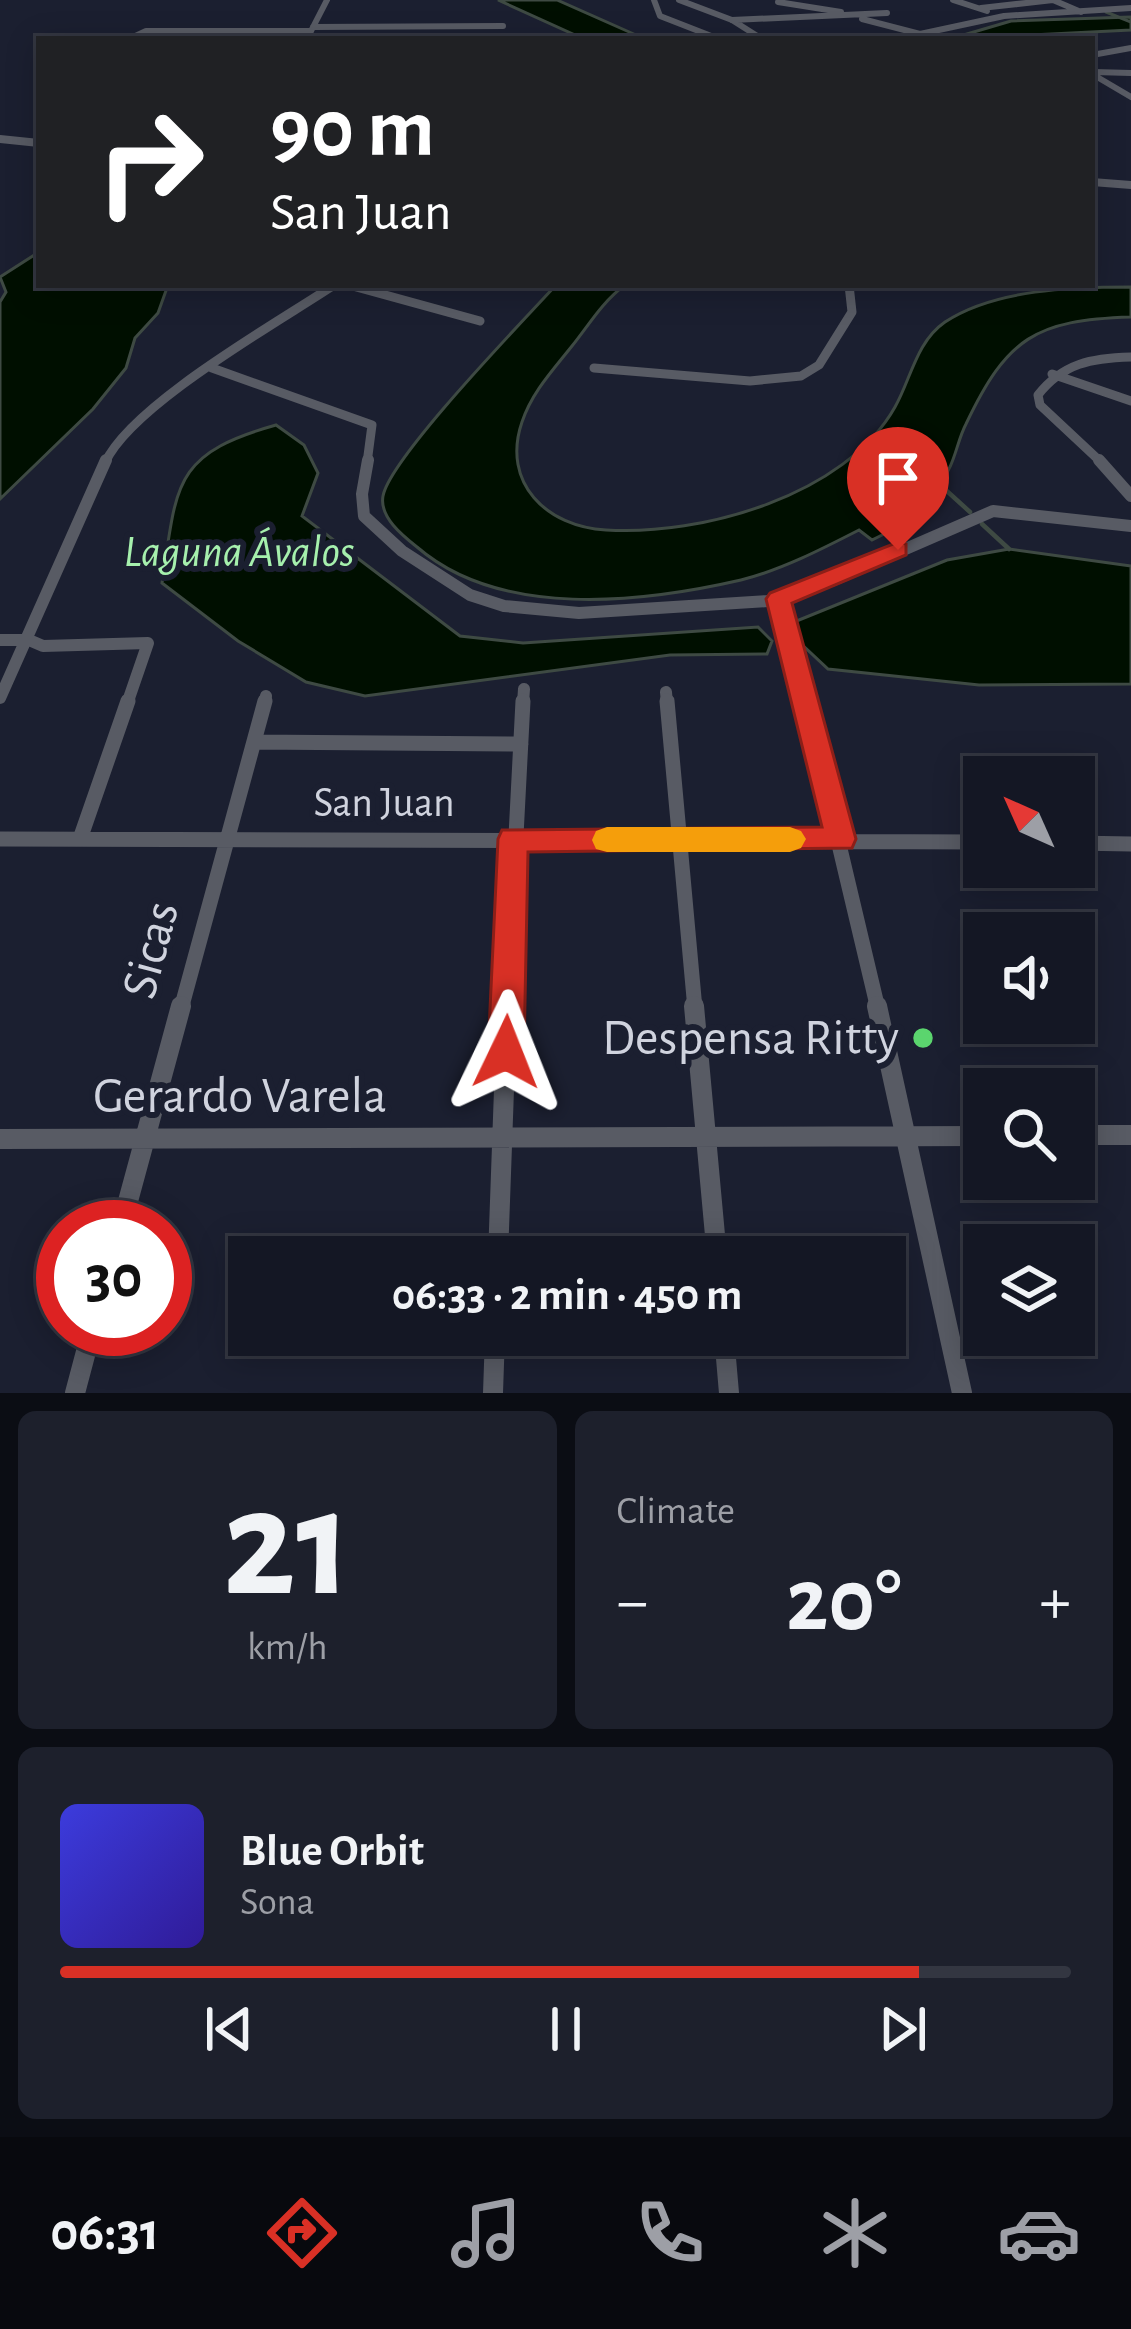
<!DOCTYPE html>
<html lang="en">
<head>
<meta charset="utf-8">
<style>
  body { margin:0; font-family:"Alegreya Sans",sans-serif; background:#1d202c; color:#f1f3f6; height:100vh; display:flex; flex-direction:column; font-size:45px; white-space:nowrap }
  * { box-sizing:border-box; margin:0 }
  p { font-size:39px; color:#9d9fa6 }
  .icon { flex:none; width:66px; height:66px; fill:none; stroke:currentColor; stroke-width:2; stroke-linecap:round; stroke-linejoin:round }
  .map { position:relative; height:1393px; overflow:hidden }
  .side { display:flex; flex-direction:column; gap:18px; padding:18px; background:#0b0d14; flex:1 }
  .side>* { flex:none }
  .hud { position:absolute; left:36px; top:36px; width:1059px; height:252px; border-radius:0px; box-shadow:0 6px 30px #0003,0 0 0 3px #333641; background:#202124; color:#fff; overflow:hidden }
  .needle { width:78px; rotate:315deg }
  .controls { position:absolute; left:963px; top:756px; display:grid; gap:24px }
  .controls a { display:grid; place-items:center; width:132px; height:132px; border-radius:0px; background:#141724; box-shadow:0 6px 30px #0003,0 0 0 3px #333641; font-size:60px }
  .speed { position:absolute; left:36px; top:1200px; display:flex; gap:24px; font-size:60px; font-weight:700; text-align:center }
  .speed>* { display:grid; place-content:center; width:156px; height:156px; border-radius:50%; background:#141724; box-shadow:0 6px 30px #0003,0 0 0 3px #333641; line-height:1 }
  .speed .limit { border:18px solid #d22; background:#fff; color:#111 }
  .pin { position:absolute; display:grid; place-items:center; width:102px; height:102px; color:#fff; margin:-123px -51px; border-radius:50% 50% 50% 0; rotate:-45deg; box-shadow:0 0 12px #0007 }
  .pin .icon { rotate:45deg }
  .me { position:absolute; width:132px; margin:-66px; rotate:2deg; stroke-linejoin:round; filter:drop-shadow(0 0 9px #0008) }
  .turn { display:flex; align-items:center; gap:42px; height:252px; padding:0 36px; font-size:54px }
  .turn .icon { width:156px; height:156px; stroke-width:2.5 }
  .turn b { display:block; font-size:84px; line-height:102px }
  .big { font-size:90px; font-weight:700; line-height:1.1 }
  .side .tile { flex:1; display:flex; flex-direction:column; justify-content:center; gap:18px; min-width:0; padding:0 42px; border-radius:18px; background:#1d202c }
  .side .dial { align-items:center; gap:0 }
  .dial b { font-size:156px; line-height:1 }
  .song { display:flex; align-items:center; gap:36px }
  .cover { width:144px; height:144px; border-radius:18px; background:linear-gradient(135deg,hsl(240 70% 55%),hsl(250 70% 35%)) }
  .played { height:12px; border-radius:6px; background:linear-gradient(90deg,#d93025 85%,#333641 85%) }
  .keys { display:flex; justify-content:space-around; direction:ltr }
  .heat { display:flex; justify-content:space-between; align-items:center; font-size:66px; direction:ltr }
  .side .tiles { flex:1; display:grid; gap:18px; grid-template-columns:1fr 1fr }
  .tile:last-child { grid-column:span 2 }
  .trip { position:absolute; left:228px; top:1236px; width:678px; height:120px; border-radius:0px; background:#141724; box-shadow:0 6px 30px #0003,0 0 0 3px #333641; font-weight:700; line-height:120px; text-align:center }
  .tab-bar { display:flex; height:192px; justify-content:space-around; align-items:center; background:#08090e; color:#9d9fa6 }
  .tab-bar .icon { width:84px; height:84px }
  .tab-bar .active { color:#d93025 }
  .tab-bar b { font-size:54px; color:#f1f3f6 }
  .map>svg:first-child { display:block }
  .water { fill:#000f00; stroke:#3e4a43; stroke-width:3 }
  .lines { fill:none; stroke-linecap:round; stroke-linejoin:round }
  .stream-far1 { stroke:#3e4a43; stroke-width:3 }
  .stream { stroke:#3e4a43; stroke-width:4.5 }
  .street-far5 { stroke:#585b64; stroke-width:6 }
  .street-far4 { stroke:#585b64; stroke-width:8 }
  .street-far3 { stroke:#585b64; stroke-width:9 }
  .street-far2 { stroke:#585b64; stroke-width:12 }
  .street-far1 { stroke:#585b64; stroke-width:15 }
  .street { stroke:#585b64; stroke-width:20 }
  .route { fill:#d93025; stroke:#8d1f18; stroke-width:3 }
  .slow { fill:#f59e0b }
  .poi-dot { fill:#5bd56e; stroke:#1b1f30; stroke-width:4.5 }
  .labels { text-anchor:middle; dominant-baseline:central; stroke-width:12; stroke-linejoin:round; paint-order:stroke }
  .street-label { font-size:42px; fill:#d0d3de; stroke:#1b1f30 }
  .water-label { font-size:45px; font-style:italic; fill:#a6f0ad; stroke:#1b1f30 }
  .near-street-label { font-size:51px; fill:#d0d3de; stroke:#1b1f30 }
  .near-poi-label { font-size:51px; fill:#d0d3de; stroke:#1b1f30; text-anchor:end }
</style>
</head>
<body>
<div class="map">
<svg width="1131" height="1393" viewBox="0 0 1131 1393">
  <rect width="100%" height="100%" fill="#1b1f30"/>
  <path class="water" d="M498,0H557L645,39H584Z
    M1131,17V30L950,39L1011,21Z
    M39,252V285H168L158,313L135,338L126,368L93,409L0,499V302L6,292L0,277Z
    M556,285H625C602,302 589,325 572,346C553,370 532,392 522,422C501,483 547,527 606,530C701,536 845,496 895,407C911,379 916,342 945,322C995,289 1073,287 1131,287V317C1035,320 1007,338 966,424C956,443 955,467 939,483C928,493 913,501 900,509L914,519L872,540L859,530C822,549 781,570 741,580C641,603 500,619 417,547C403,536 379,517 383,496C390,458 523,321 556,285Z
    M276,425L304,445L318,473L302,516L460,636L523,643L758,627L772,641L767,654L670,655L365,696L306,682L238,641L162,583C177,485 172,454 276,425Z
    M1009,549L1131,566V684L979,685L828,669L796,639L794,622L947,560Z"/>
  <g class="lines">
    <path class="stream-far1" d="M1106,12L1131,22"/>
    <path class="stream" d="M938,483L970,512
      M982,524L1009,549"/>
    <path class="street-far5" d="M654,0L660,16L719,39
      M679,0L732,20L762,39
      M953,0L987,11
      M778,2L841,12
      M981,8L1053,0L1081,12
      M862,19L920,34
      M732,20L887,13
      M313,27L503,26
      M310,33L327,0
      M129,39L146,31H311
      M922,39L920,34L1004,16L1131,8
      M1092,55L1131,48
      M1094,72L1131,73
      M1092,74L1131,97"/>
    <path class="street-far4" d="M0,139L39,143
      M1092,182L1131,185"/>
    <path class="street-far3" d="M349,285L480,321
      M212,368L372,425L367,463
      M594,368L750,381L801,376L819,365L852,312L849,285
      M1052,374L1131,401
      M105,463C131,405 277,323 334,285
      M1102,463L1040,405L1038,395C1063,363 1092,358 1131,357"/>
    <path class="street-far2" d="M368,460L362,494L364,516L402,551L470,595L504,606L579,613L768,601L834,580L993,511L1131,526
      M1099,460L1131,496
      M778,599L806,704
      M0,640H29L43,646L148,643L127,704
      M666,692L667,704
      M0,698L106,460
      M264,704L266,696
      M523,704L524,689"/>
    <path class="street-far1" d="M667,701L695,1009
      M805,701L878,1009
      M254,742L521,744
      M0,839L984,842
      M80,839L128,701
      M1074,843L1131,844
      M181,1009L265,701
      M507,1009L523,701"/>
    <path class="street" d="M694,1006L717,1257
      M877,1006L962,1393
      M1074,1135H1131
      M0,1139L984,1136
      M121,1227L181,1006
      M498,1257L507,1006
      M724,1335L729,1393
      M75,1393L92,1329
      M493,1393L495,1335"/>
  </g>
  <path class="route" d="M898,542L906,544V555L792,603L856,839L852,848L528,852L524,1052L518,1064L506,1069L493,1064L488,1052L498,839L502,830L822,827L766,599L770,593Z"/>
  <path class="slow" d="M607,827H790L801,831L806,839L801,848L790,852H607L596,849L592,840L596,831Z"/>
  <circle class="poi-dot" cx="923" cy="1038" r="12"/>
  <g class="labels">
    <g class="street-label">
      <text x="384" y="803">San Juan</text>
    </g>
    <g class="water-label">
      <text x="239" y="552">Laguna Ávalos</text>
    </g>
    <g class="near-street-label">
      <text transform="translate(151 950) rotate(-75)">Sicas</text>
      <text x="240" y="1096">Gerardo Varela</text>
    </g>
    <g class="near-poi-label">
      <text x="899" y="1038">Despensa Ritty</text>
    </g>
  </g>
</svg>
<div class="controls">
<a><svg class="needle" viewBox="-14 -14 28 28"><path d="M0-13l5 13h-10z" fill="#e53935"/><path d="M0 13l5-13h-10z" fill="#9d9fa6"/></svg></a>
<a><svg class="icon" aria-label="sound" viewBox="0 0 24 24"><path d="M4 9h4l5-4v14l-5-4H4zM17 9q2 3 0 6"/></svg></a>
<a><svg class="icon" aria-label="search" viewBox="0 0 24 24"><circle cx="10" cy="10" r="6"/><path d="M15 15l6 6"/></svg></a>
<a><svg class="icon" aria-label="layers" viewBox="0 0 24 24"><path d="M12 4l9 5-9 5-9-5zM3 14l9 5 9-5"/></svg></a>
</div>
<div class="speed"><div class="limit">30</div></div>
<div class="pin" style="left:898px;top:550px;background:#d93025"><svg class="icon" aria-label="arrive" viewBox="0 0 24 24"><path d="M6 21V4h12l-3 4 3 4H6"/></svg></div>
<svg class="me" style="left:506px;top:1052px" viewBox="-20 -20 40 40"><path d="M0-17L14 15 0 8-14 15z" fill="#d93025" stroke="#fff" stroke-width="4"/></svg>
<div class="trip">06:33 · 2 min · 450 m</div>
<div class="hud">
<div class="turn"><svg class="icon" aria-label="right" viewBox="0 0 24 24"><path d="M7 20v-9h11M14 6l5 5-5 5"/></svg><div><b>90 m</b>San Juan</div></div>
</div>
</div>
<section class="side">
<div class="tiles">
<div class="tile dial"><b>21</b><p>km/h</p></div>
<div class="tile"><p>Climate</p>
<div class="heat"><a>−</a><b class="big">20°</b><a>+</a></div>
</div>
<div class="tile">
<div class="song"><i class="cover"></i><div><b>Blue Orbit</b><p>Sona</p></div></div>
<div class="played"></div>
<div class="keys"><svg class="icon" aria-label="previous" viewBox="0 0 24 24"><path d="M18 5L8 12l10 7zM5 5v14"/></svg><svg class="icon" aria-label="pause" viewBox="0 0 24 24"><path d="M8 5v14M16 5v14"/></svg><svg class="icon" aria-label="next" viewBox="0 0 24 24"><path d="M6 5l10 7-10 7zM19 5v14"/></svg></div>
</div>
</div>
</section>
<nav class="tab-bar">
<b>06:31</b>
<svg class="icon active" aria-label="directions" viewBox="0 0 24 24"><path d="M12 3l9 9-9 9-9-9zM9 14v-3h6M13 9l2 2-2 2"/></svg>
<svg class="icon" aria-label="music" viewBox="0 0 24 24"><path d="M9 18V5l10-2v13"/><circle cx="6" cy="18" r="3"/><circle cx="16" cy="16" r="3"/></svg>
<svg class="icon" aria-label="phone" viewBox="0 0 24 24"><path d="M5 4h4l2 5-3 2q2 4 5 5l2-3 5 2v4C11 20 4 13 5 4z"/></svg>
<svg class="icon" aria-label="climate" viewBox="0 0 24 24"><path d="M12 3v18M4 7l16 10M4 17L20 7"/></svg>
<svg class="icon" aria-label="car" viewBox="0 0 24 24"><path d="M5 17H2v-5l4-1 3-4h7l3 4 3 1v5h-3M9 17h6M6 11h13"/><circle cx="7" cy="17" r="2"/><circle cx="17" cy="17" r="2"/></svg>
</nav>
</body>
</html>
